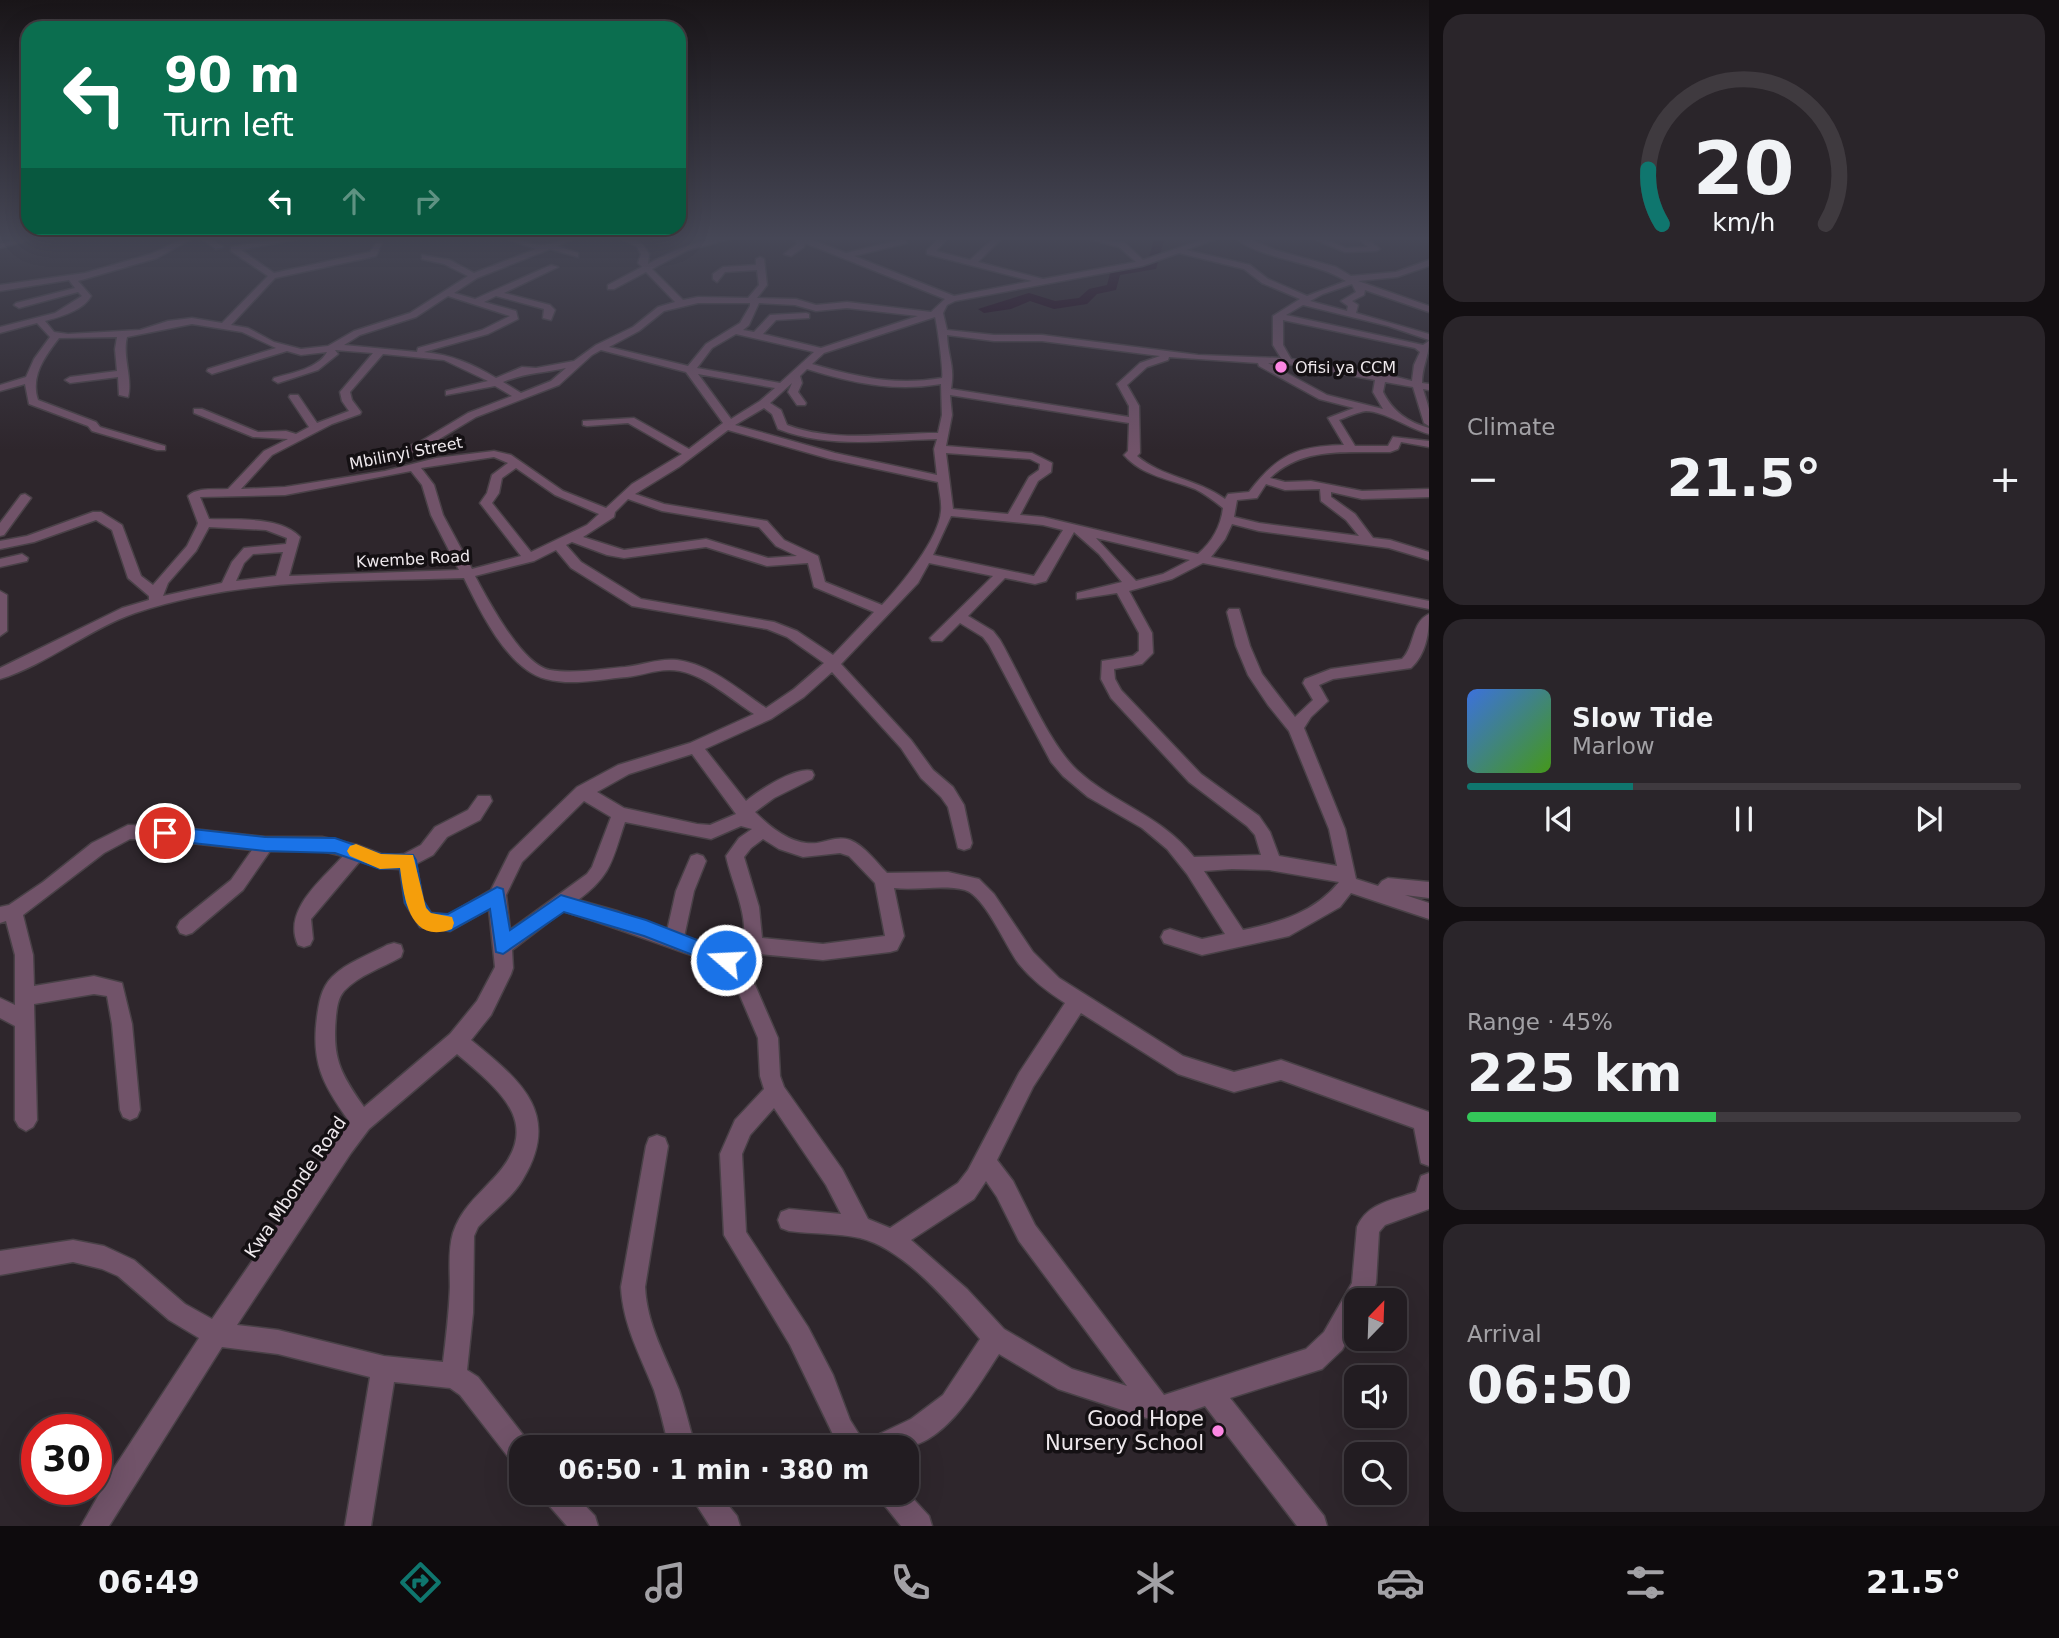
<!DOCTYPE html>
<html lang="en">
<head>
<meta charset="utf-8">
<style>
  body { margin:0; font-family:"DejaVu Sans",sans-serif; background:#2a252a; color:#f1f3f6; height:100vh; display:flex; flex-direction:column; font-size:26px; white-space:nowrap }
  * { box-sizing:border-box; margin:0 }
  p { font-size:23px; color:#a2a1a5 }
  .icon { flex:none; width:38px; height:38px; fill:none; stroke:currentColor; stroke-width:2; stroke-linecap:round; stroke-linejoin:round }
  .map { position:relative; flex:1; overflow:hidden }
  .details { display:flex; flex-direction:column; gap:14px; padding:14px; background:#130f12; width:630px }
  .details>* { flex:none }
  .hud { position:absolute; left:21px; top:21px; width:665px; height:214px; border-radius:21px; box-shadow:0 7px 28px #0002,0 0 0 2px #3f3a3f; background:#0b6e4f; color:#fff; overflow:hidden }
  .needle { width:46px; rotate:23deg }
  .controls { position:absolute; left:1344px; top:1288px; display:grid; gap:14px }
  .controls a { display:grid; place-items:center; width:63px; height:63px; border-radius:14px; background:#221c21; box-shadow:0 7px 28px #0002,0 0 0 2px #3f3a3f; font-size:35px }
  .speed { position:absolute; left:21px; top:1414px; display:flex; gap:14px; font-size:35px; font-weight:700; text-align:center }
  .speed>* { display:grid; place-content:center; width:91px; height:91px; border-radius:50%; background:#221c21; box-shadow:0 7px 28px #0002,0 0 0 2px #3f3a3f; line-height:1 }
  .speed .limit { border:10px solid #d22; background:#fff; color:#111 }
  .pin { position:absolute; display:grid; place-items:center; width:60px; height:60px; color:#fff; margin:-30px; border:4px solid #fff; border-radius:50%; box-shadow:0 2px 7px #0007 }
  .me { position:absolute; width:77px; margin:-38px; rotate:289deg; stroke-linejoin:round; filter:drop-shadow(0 0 5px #0008) }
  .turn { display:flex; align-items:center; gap:24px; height:147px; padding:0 28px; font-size:32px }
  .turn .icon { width:91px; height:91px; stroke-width:2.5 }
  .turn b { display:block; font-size:49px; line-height:60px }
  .lanes { display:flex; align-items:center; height:66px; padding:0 28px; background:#0003; justify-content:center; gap:35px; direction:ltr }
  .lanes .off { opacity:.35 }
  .big { font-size:52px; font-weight:700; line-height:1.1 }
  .details .card { flex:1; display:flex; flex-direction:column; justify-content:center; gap:10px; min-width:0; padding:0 24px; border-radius:21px; background:#2a252a }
  .details .dial { align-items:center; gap:0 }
  .dial svg { height:182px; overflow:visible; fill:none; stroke:#3f3a3f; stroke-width:7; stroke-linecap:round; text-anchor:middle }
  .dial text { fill:#f1f3f6; stroke:none }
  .song { display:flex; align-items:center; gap:21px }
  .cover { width:84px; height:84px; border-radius:10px; background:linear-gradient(135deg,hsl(220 70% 55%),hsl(100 70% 35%)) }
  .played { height:7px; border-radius:4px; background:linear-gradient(90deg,#0f766e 30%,#3f3a3f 30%) }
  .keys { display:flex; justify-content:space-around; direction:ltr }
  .heat { display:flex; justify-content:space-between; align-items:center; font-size:38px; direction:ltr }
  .charge { height:10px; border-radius:5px; background:linear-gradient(90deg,#34c759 45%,#3f3a3f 0) }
  .trip { position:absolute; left:509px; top:1435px; width:410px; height:70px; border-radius:21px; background:#221c21; box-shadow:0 7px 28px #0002,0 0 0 2px #3f3a3f; font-weight:700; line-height:70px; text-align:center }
  .dock { display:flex; height:112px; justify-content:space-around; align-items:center; background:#0e0b0d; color:#a2a1a5 }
  .dock .icon { width:49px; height:49px }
  .dock .selected { color:#0f766e }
  .dock b { font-size:32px; color:#f1f3f6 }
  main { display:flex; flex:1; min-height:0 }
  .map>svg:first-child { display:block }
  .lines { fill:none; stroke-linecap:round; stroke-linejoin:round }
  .river { fill:#20071b; fill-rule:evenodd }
  .minor-casing { stroke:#494147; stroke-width:3 }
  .minor { fill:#715369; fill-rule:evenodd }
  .route { fill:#1a73e8; stroke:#114b97; stroke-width:2 }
  .slow { fill:#f59e0b }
  .poi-dot { fill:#fc86e3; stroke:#141013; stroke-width:2.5 }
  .labels { text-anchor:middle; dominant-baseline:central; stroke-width:7; stroke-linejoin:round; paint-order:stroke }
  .far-poi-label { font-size:16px; fill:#eee8ec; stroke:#141013; text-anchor:start }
  .far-street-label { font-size:16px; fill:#eee8ec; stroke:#141013 }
  .street-label { font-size:18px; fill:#eee8ec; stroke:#141013 }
  .near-poi-label { font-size:21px; fill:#eee8ec; stroke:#141013; text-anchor:end }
</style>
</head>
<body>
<main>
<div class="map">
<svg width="1429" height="1526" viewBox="0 0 1429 1526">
  <rect width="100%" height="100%" fill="#2e262c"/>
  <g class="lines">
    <path class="river" d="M1155,237H1165L1156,269L1120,275L1116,290L1097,294L1087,304L1054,309L1030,301L1011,309L984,313L978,309L1029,293L1055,301L1079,298L1089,289L1107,285L1111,270L1147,264Z"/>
    <g class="minor-casing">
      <path id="minor" d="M28,237H40L0,248V244Z
        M186,237H195L157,258L78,281L91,296C84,310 60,317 45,321L54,332L68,334L140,330L168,321L192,318L222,323L268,276L231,251V247L287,237H301L297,239L241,250L274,273L370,252L376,243H382L376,256L275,278L231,325L248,328L274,342L301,349L328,346L354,331L410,313L468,276L444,264L422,259V255L450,260L474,273L536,249L501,237C515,237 527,244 540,245C551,246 565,237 578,237L557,246L578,253V257L550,249L477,278L454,293L475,299L551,265L558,267L504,293L550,305L555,310L551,320L543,318L544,309L496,296L484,302L516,311L518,319L488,334L424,352C452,355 473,364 496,378L522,367L536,368L574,361L596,345L633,327L658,307L675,302L646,272L614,289H608V285L642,267L638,263L641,254L636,246L617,237C632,237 642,240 649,254L648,264C676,249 705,237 738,237L688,250L652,269L683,300L698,297L748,298L759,285L757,270L725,272L717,282L713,279V274L723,267L756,265V259L760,257L764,259L767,285L757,298L796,299L816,305L847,302L931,312L945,299L805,243L804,247L791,256L784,254L797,244L794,237H804L846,253L904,239L907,243L854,256L954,296L1032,281L927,254V250L941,237H949L936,251L970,260L995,237H1003L978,262L1043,279L1136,262L1119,247L1081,237L1125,243L1143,260L1211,237H1221L1186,250L1250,265L1268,279L1307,296L1346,281C1315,261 1258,259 1234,237H1244L1275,250L1336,267L1351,276L1396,272L1429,260V266L1397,277L1358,281L1429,306V312L1365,290L1364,295L1352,301L1358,305L1356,313L1429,334V340L1388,326L1303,305L1286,315L1423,345L1429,341C1429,357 1422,366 1422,383L1429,384V390L1423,389L1429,409V426L1424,423L1413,387L1385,382L1383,392C1393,412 1408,422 1429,428V434C1410,429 1384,411 1366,411C1358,412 1347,417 1339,420L1355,446H1388L1393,437L1429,441V447L1401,442L1398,449L1390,452C1348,453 1303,446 1270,478L1285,482L1311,481L1362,491L1429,489V497L1362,499L1331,492V497L1355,514L1373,538L1390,540L1429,552V560L1389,548L1259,531L1232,524L1225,539L1211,557L1429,601V609L1203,563L1172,579L1129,591L1152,633L1153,653L1142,664L1114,669L1115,679L1121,690L1201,774L1259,816L1270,832L1279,856L1337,866L1329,829L1289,731L1268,705L1248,675L1236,646L1227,612L1229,609H1239L1250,646L1262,674L1295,717L1313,700L1303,683L1305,679L1331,669L1402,659C1415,647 1411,622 1429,614C1429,634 1426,654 1411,668L1333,679L1319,685L1328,701L1311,717L1304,728L1345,829L1356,879L1378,886L1382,881L1388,878L1429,882V898L1405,895L1429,903V919L1351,893L1340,907L1289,936L1202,955L1164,943L1161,937L1164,931L1170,929L1202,939L1225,934L1187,874L1167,849L1142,828L1088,797L1063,776L1051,762L989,645L983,637L960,623L942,641H932L930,638L993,576L929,563L918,583L841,664L911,740L933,770L953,787L964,805L972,843L970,848L964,850L958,848L948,807L941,797L921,778L901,748L832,672L804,697L771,719L705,749L746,801C758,791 796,766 812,771L814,775L812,779L774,798L755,812C771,828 793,846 817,843C828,841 839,836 850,840C865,846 876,862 887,873L948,872L979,879L994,894L1033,952L1059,978L1183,1056L1234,1072L1281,1060L1429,1112V1166L1421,1163L1414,1128L1281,1080L1234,1092L1178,1074L1081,1013L1033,1087L997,1160L1013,1181L1035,1225L1164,1395L1306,1349L1324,1332L1352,1283L1357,1227C1367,1203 1393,1200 1416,1192L1421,1176L1429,1173V1209L1385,1225L1379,1232L1376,1283L1369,1300H1356V1324L1342,1350L1322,1369L1230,1398L1324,1516L1327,1526H1297L1205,1406L1159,1422L1058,1389L999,1354C978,1386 946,1443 905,1447C893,1449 880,1447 867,1447L871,1438L911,1419L943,1395L980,1339C951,1305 905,1249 860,1238C838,1233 812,1234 789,1231L781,1228L778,1220L781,1212L789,1209L841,1214L826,1185L774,1108L750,1135L742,1154L746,1232L808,1327L833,1375L850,1420L867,1447H839L790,1345L724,1235L720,1154L735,1120L764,1089L760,1076L758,1038L738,991L741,985L748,982L755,985L778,1038L780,1076L784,1087L842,1169L868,1219L890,1228L958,1183L968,1170L1019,1073L1065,1003C1048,992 1032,980 1019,964C1006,947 985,896 965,890C942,884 917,891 894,888L904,936L897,950L890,952L823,960L758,954L753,964L738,971C679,952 622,929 563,911L512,950L513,968L511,974L491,1015L471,1040C518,1079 563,1112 523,1179C513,1197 492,1212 478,1227L474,1236L473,1313L467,1370L478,1377L531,1445L532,1447H522V1467L513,1463L460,1395L450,1388L394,1382L371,1526H345L370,1377L278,1354L222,1347L109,1526H81L114,1468L199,1338L169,1320L118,1276L102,1269L73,1262L0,1275V1251L73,1240L104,1246L134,1260L185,1304L212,1319L349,1121C323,1085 311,1063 317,1017C319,1003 321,988 332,977C347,962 369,955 387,945L394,943L401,945L403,951L401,957C382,968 359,975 344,991C338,998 337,1007 336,1016C332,1058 340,1073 364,1107L450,1034L477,1001L495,967L489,909L450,931L420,927L405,903L400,869L380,868L360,861L311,919L313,939L310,945L304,947L298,945C282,910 322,880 343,856L322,851H270L243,890L192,933L186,935L180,933L177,927L180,921L231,880L252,850L165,840L130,839L104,853L23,915L33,955L34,986L94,976L122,983L132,1024L140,1110L137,1117L130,1120L123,1117L120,1110L112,1024L107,996L94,994L34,1004L37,1120L33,1127L26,1131L19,1127L15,1120V1026L0,1018V998L15,1005V955L6,921L0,923V907L9,905L43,882L92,843L128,825L165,826L265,837H322L357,845L381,854L395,855L404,854L421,845L435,827L468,810L478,796H490L492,801L480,820L447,837L433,855L416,864L423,901L431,913L448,915L491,890L510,852L577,787L618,765L690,743L754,714C732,700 706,676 680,671C661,667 645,675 627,677C602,679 572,686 546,679C508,670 480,611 464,578C352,582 242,577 135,613C89,629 46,665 0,679V668L122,608L149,600V596L128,578L112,530L96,520L34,542L0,549V541L27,536L93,512H101L122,525L141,576L153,585L187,546L197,526L198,523L188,496C197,487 215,490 228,489L264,451L288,439L253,437L194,413V409H202L258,432L286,431L296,434L309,427L289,397L290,395H298L317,423L349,411L342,401L340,392L373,353L335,350L338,354L318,370L278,383L273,380L274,378C292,373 319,368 327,352L301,355L287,351L212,374L207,371L208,369L276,348L242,332L192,324L127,337C122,357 133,378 128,397L119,395L118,377L70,383L65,380L70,377L117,371L115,349L117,337L59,338C45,356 30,376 38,400L96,422L100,427L165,446V450H157L92,431L88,426L29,404L25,384L0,391V385L26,377L34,359L50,337L37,323L0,333V327L55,313L82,296L78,292L19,308L14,305L16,303L75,288L69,280L0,291V285L85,273L151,254ZM1179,253L1244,269L1262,283L1300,299L1273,316V345L1281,358L1198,355L1042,335H994L947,330L943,313L947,305L955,301L1142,266ZM1352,284L1356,292L1341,301L1348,306L1347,311L1310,301L1323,294ZM448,296L510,316L482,330L418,348L417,352L344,345L360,335L416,317ZM698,303H750V306L740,323L706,344L688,366L609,347L639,331L664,311ZM759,303L795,305L816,311L847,308L918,316L821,348L763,334L776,320L809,318V314L806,313L770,315L754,332L743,330L749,325ZM935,317C937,323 944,373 942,378C896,386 856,377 812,364L824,353ZM1283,320L1415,348L1420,352L1414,365L1412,381L1381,373L1377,374L1291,359L1283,345ZM736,334L814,352L780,383L697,368L712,348ZM947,335L994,341H1042L1160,356L1140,363L1117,384L1129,406V417L951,389C955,365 948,358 947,335ZM601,350L686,372L723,423L689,449L634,418L583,421V425L587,426L628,423L682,454L632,484L606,508L563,491L511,455L494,451L436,458L385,471L285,487L241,489L272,455L332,424L360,414L361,412L352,400L350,392L383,354L444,360L488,381L446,391V395L495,386L512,396L468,413L418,443L381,456V460L385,461L426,447L476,417L559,385L592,355ZM1169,357L1258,363L1259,366L1319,399L1354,408L1328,418L1344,445C1297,446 1277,455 1249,492L1228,494L1225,499C1198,479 1161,477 1137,456L1140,453L1139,406L1127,385L1147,367L1168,360ZM1268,363L1288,364L1375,380L1373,392L1383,409L1327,395ZM566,368L551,381L521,393L503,382C524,373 544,373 566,368ZM807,369C852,383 894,392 941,384L942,415L938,433C889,433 833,443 787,425L781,410L770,403L792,383L788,392L797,405H805L806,403L798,392L802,383L800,376ZM698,374L775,388L760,401L731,419ZM950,395L1129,423L1128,451L1124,455C1142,476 1170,479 1195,489C1205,494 1214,501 1223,508C1221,526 1212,542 1198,554L1043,517L1020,515L1038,481L1051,472L1052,463L1032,453L946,446L952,415ZM764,408L772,414L778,429C828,449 884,440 937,439L934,449L937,475L835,453L735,425ZM728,430L830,459L938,482C939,491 942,502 941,511C939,539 901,585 882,605L825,582L818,556L784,540L767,521L664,504L635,494L679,467ZM946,453L1030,459L1040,464L1039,470L1029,477L1008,514L953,509ZM494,457L508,463L492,475L487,493L480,503L521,556L472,569L443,515L434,485L421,468ZM516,468L555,495L599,514L587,525L531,552L492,503L499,493L502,478ZM411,471L422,485L431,515L459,570L289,576L300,537C281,516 236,520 209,519L200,497L285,495ZM1266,484L1285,490L1320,489L1321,501L1346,520L1359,536L1259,523L1234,517L1237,500L1257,498ZM628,499L662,511L759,527L776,546L797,556L768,558L706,539L624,550L583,537L614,517L615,512ZM951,516L1043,525L1063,530L1034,576L933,555ZM209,527L266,530L287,538L286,544L244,548L232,562L222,583L163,596L168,583L196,551ZM1074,532L1099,554L1122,582L1077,593V599L1117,593L1139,633V651L1133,656L1102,661L1101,679L1111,698L1189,782L1247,826L1255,835L1261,855L1194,857C1160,814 1115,805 1077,770C1048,743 1021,676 1000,640L993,631L968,616L1005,578L1035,584L1046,581ZM1096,538L1190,560L1163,574L1136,581ZM572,542L607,555L624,558L706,547L767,566L808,563L814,587L874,612L833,655L797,631L774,622L641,599L581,562L566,545ZM556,550L571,568L632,606L767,629L787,637L824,663L794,689L766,708C739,690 710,664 677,660C659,658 643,665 625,667C601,669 574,674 550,670C522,665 488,600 475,576L534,561ZM283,552L276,576L236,581L244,563L253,554ZM692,754L736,814L710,825L697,824L624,808L597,792L629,774ZM584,801L611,817L592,867L587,874L510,930L506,895L522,862ZM625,822L711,839L741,826L752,829L739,838L726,856C732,886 754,923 739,952L684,937L694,891L706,861L703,856L697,854L691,856L676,891L667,931L617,911L578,900C612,875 612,860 625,822ZM763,839L779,849L803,857L840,853L849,856L875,883L885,936L823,944L762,938L759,907L744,857L751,848ZM1232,869L1269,870L1339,882C1314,913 1280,922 1243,930L1204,871ZM457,1054C503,1093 546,1126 490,1182C475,1198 460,1211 453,1233C448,1249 450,1271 450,1287C449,1313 446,1337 443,1362L384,1356L278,1330L237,1325L351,1153L369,1129ZM986,1181L997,1197L1019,1241L1127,1386L1072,1369L1004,1329L967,1289L911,1240L974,1199Z
        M199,237H208L223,247L216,249Z
        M1309,237H1319L1346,248L1368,247L1356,237H1364L1380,249L1376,251L1345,252Z
        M25,494L31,498L4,535L0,536V523L21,495Z
        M22,554L28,558L27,561L0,567V559Z
        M0,591L7,595V631L0,636Z
        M657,1135L665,1138L668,1146L645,1287C647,1325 665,1355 679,1390C685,1408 690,1428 695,1447H669C664,1428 660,1408 654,1390C640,1355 623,1325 621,1287L646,1146L649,1138Z
        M906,1491L929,1516L932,1526H901L882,1502L878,1493Z
        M542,1493H573L595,1516L598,1526H567L546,1502Z
        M689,1493H718L737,1516L740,1526H710Z"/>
    </g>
    <use href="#minor" class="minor"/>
  </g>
  <linearGradient id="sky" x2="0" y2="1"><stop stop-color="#191518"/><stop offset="0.53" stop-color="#464756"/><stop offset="1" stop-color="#464756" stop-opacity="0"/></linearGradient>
  <rect width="1429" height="450" fill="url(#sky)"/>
  <path class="route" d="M165,826L265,837L335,838L380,854L413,855L416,860L423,900L431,913L448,914L497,887L503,889L510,930L561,895L646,920L733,954L736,960L733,966L726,968L644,936L564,912L503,954L496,952L490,909L450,931L420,926L405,903L400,868L380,869L335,853L265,851L165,840L159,838L157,833L159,828Z"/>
  <path class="slow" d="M356,844L381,854L413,855L426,908L431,913L452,917L454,923L452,929C409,945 404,897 400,868L380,869L350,856L347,851L350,846Z"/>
  <g class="poi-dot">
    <circle cx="1281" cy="367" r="7"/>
    <circle cx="1218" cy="1431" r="7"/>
  </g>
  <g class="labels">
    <g class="far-poi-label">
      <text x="1295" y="367">Ofisi ya CCM</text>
    </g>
    <g class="far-street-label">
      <text transform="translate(406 453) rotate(-11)">Mbilinyi Street</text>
      <text transform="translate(413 559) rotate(-3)">Kwembe Road</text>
    </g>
    <g class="street-label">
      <text transform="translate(295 1187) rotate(-56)">Kwa Mbonde Road</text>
    </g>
    <g class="near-poi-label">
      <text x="1204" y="1419">Good Hope<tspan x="1204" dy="24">Nursery School</tspan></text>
    </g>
  </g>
</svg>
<div class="controls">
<a><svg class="needle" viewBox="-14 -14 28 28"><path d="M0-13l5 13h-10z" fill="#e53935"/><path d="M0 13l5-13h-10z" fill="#a2a1a5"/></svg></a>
<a><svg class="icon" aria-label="sound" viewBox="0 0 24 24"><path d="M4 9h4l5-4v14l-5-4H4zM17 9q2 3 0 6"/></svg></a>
<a><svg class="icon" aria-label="search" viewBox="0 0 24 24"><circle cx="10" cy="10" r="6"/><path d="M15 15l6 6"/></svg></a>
</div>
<div class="speed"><div class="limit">30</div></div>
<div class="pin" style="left:165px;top:833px;background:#d93025"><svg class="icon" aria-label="arrive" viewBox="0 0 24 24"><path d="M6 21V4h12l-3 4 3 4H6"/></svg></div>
<svg class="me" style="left:726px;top:960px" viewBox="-20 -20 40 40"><circle r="17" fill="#1a73e8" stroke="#fff" stroke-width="3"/><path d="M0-11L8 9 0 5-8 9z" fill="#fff"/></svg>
<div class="trip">06:50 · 1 min · 380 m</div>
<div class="hud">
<div class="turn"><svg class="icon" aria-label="left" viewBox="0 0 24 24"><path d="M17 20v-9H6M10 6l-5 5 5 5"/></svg><div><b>90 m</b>Turn left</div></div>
<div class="lanes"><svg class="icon" aria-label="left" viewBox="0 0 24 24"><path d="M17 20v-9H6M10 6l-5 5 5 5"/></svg><svg class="icon off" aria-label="ahead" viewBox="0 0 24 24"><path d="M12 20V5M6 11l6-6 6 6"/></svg><svg class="icon off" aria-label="right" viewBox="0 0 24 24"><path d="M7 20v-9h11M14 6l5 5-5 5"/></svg></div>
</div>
</div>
<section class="details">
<div class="card dial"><svg viewBox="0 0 100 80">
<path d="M14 69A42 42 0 1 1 86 69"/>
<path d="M14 69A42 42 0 0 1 8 45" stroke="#0f766e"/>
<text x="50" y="56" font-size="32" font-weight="700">20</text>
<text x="50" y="72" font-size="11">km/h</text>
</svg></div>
<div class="card"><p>Climate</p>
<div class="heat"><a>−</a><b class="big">21.5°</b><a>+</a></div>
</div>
<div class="card">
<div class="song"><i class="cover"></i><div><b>Slow Tide</b><p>Marlow</p></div></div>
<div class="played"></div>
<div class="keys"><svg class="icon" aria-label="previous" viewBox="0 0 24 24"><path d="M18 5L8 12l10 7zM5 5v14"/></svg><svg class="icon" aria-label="pause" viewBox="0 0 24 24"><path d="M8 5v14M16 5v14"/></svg><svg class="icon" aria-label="next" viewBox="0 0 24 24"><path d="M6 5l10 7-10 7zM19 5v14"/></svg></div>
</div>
<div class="card"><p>Range · 45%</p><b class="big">225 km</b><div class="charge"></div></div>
<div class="card"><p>Arrival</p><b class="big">06:50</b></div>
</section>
</main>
<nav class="dock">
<b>06:49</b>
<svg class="icon selected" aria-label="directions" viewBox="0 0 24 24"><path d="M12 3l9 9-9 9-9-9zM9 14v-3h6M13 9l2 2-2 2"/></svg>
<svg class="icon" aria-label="music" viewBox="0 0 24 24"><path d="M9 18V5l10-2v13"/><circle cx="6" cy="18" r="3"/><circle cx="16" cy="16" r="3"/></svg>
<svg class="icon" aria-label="phone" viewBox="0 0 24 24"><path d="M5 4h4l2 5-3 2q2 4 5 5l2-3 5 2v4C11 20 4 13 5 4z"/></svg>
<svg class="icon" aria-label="climate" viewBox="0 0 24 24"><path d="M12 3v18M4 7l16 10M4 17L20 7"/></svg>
<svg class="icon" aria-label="car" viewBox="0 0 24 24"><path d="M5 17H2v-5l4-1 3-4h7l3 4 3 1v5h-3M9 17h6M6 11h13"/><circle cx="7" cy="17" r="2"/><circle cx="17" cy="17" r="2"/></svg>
<svg class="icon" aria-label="filters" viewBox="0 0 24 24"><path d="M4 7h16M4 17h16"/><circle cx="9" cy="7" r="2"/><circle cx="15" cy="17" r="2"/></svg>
<b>21.5°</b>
</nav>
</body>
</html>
